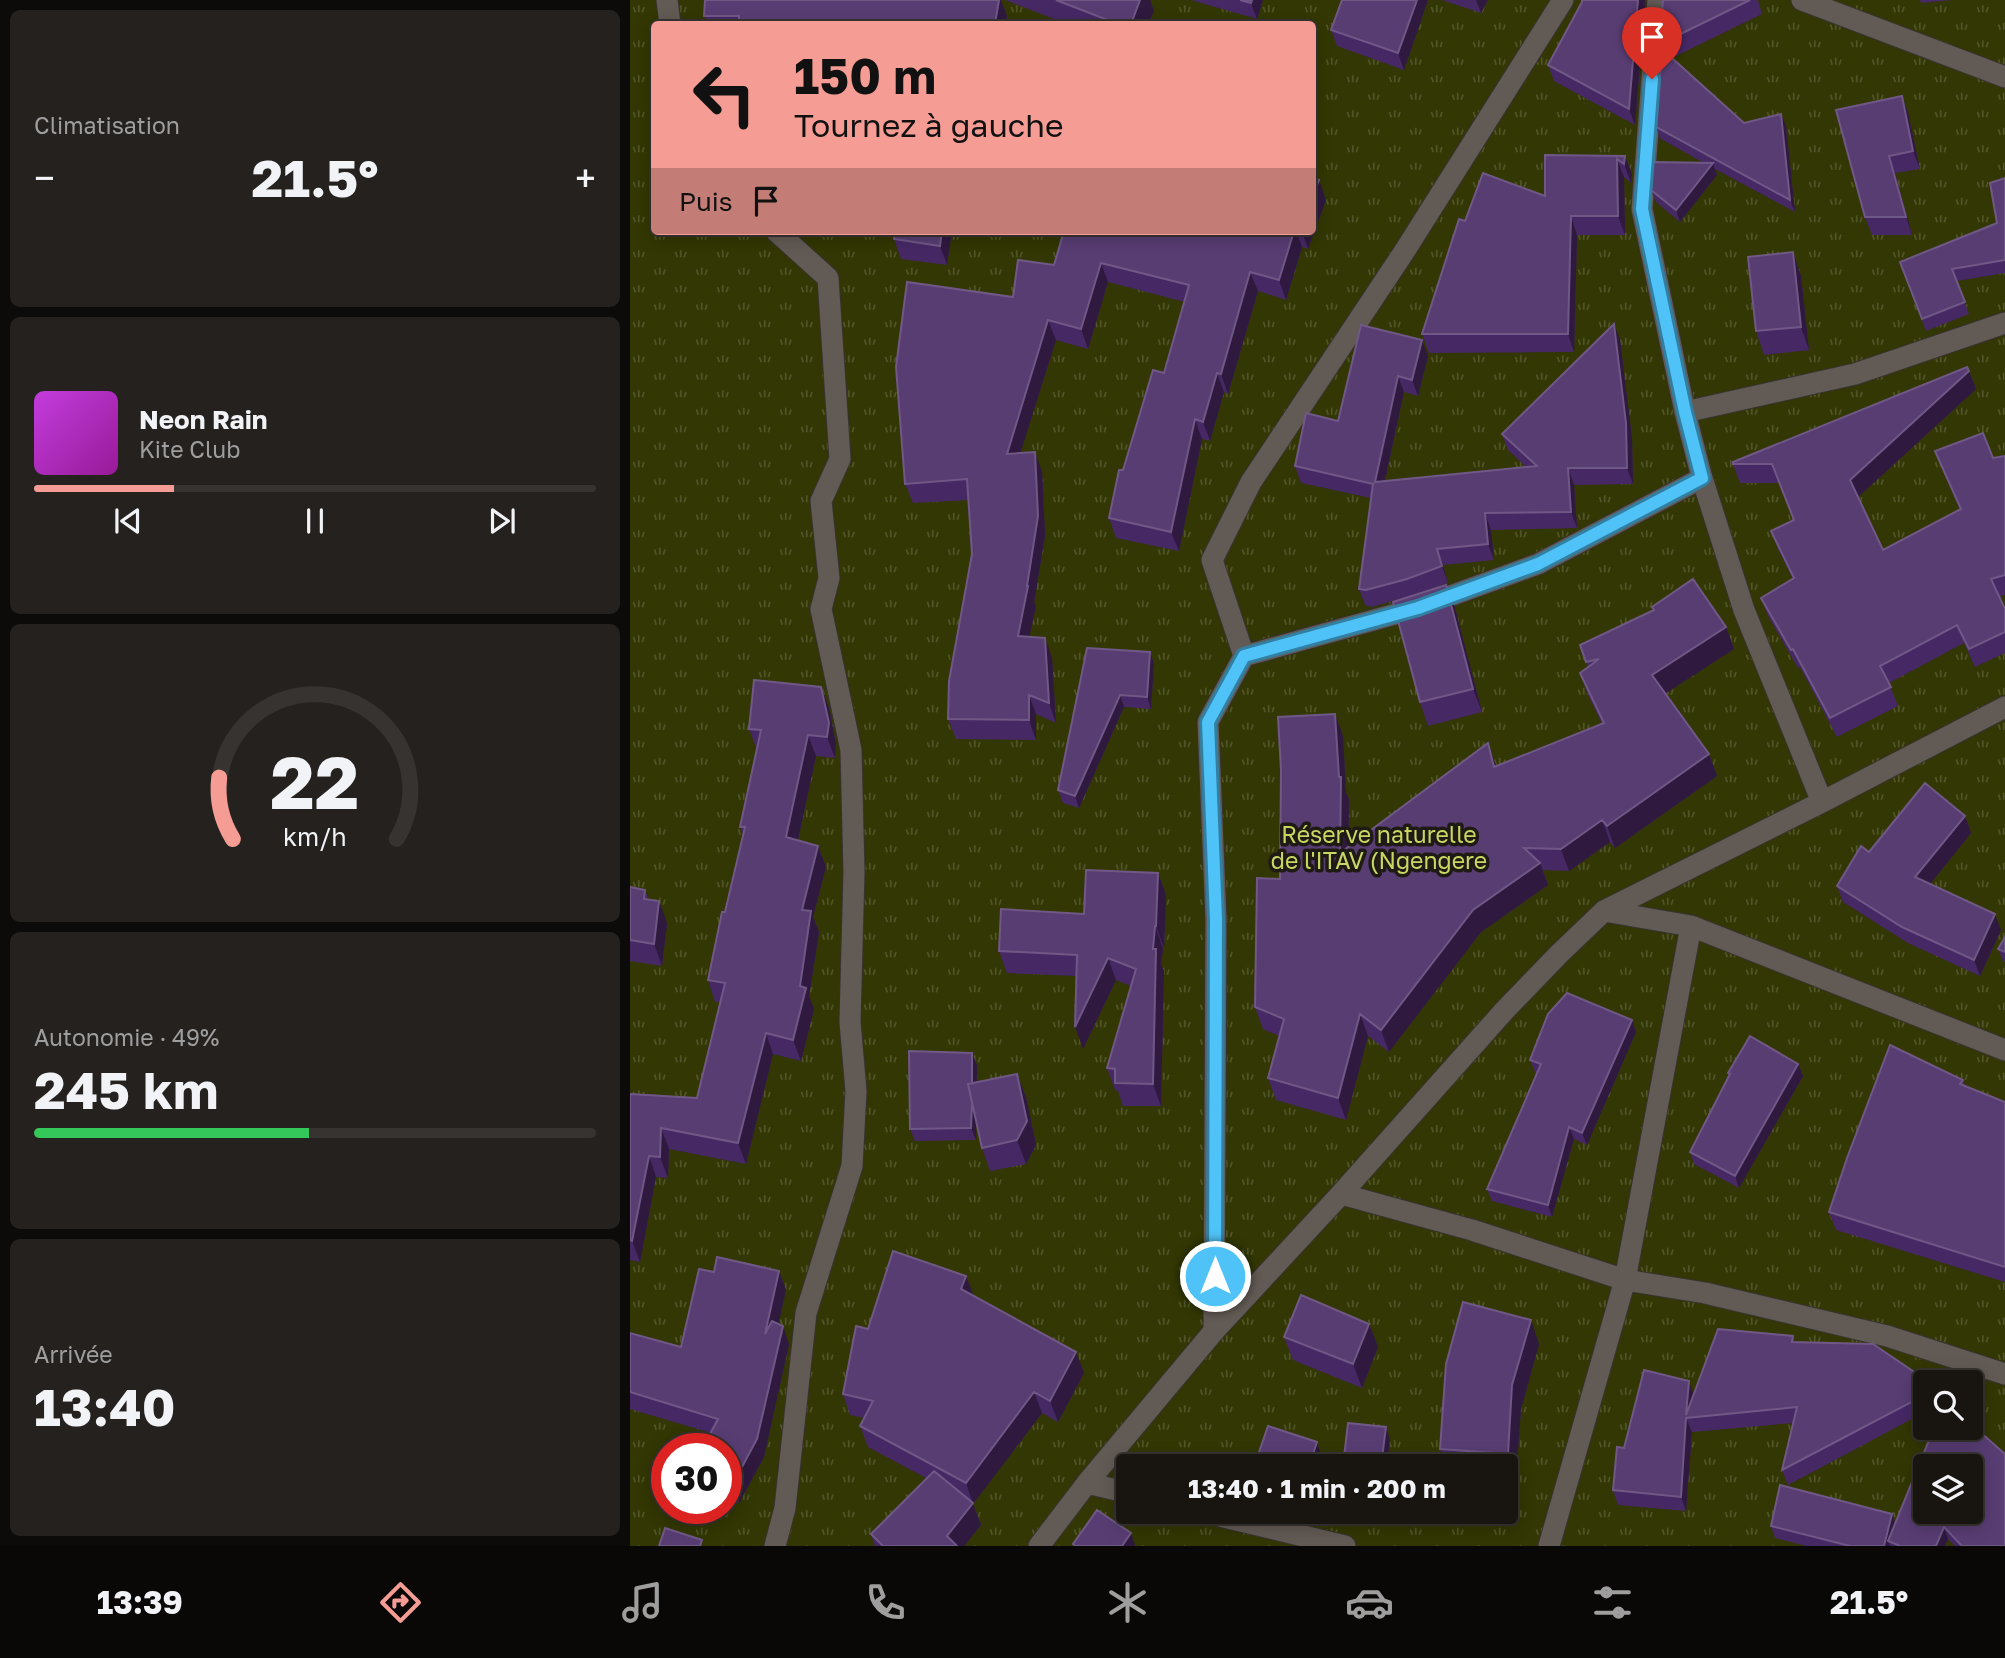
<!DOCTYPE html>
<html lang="fr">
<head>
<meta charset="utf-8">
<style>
  body { margin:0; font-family:"Golos Text",sans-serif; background:#25211e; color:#f1f3f6; height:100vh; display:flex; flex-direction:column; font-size:26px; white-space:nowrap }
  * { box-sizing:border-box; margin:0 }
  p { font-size:23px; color:#9f9e9f }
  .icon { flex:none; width:38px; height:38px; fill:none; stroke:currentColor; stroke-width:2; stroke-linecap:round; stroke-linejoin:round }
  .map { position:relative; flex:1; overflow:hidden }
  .sheet { display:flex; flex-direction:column; gap:10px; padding:10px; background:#0d0b09; width:630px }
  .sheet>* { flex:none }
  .top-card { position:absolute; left:21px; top:21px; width:665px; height:214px; border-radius:7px; box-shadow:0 4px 18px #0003,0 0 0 2px #363330; background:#f59c94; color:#111; overflow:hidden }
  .controls { position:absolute; left:1283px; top:1370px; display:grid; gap:14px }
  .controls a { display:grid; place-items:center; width:70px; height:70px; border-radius:7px; background:#181410; box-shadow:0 4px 18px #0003,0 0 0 2px #363330; font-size:35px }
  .speed { position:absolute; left:21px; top:1433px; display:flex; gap:14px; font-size:35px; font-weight:700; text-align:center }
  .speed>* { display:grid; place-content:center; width:91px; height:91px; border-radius:50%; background:#181410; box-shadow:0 4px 18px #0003,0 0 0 2px #363330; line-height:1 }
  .speed .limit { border:10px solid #d22; background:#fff; color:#111 }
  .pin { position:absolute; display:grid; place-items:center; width:60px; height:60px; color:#fff; margin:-72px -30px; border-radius:50% 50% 50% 0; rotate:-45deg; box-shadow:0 0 7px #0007 }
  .pin .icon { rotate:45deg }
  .me { position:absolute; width:77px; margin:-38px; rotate:0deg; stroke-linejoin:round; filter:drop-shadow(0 0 5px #0008) }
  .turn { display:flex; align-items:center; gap:24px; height:147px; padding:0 28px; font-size:32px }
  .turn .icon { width:91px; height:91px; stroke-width:2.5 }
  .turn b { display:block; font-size:49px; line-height:60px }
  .then { display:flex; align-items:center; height:66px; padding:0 28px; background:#0003; gap:14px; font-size:26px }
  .big { font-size:52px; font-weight:700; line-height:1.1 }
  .sheet .widget { flex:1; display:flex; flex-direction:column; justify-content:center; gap:10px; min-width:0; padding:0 24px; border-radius:10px; background:#25211e }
  .sheet .dial { align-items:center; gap:0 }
  .dial svg { height:182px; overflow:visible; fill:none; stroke:#363330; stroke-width:7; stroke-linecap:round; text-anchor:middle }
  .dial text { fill:#f1f3f6; stroke:none }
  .song { display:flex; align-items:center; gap:21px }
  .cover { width:84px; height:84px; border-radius:10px; background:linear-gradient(135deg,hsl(290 70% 55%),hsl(300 70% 35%)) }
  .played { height:7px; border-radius:4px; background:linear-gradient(90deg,#f59c94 25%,#363330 25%) }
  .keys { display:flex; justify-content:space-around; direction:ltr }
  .heat { display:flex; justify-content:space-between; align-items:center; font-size:38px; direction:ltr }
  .charge { height:10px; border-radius:5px; background:linear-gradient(90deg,#34c759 49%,#363330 0) }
  .trip { position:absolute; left:486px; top:1454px; width:402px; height:70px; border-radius:7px; background:#181410; box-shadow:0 4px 18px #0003,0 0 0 2px #363330; font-weight:700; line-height:70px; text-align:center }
  .menu { display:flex; height:112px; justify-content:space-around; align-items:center; background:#0a0806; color:#9f9e9f }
  .menu .icon { width:49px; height:49px }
  .menu .selected { color:#f59c94 }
  .menu b { font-size:32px; color:#f1f3f6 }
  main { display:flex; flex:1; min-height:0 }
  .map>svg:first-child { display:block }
  .grass { fill:url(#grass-tufts); fill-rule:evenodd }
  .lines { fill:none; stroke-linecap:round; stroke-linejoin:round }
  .minor-casing { stroke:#383331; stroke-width:23 }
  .minor { stroke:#625a54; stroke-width:21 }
  .wall { fill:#462865 }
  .shaded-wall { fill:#2f193f }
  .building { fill:#583d73; stroke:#705886; stroke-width:2; fill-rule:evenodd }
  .route-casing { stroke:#337fa1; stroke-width:18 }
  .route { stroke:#4fc3f7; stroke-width:12 }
  .labels { text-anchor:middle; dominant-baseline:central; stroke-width:7; stroke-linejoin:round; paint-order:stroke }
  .park-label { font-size:23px; fill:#c8d761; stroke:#201a15 }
</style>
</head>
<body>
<main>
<section class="sheet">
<div class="widget"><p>Climatisation</p>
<div class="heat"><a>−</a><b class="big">21.5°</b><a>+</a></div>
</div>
<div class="widget">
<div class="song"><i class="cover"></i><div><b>Neon Rain</b><p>Kite Club</p></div></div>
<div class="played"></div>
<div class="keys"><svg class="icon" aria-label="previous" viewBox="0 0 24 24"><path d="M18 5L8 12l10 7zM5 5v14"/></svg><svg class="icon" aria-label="pause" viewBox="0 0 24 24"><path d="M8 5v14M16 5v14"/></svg><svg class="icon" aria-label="next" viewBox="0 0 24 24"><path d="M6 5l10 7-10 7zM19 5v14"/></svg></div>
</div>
<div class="widget dial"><svg viewBox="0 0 100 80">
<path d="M14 69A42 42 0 1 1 86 69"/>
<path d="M14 69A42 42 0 0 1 8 42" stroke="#f59c94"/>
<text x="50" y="56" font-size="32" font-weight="700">22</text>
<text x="50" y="72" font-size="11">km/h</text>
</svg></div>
<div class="widget"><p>Autonomie · 49%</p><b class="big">245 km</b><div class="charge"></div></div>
<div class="widget"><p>Arrivée</p><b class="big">13:40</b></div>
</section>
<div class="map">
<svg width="1375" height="1546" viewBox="0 0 1375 1546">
  <defs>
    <pattern id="grass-tufts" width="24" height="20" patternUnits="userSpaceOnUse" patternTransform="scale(1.75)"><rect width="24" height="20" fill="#323703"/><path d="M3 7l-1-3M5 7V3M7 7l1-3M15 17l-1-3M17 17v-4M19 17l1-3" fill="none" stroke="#505428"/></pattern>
  </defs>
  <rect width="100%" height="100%" fill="#201a15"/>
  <path class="grass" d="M0,0H1375V1546H0ZM24,24H682V231H24ZM1295,1382H1340V1428H1295ZM37,1449H96V1508H37ZM499,1466H877V1512H499ZM1295,1466H1340V1512H1295Z"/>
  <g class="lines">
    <g class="minor-casing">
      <path id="minor" d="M37,0L40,24
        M1028,0L1012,209L1055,412L1072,478L1114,610L1192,802
        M1172,0L1375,77
        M1055,412L1225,374L1375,323
        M614,656L787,608L908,564L1072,478
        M974,911L1061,926L1375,1050
        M711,1194L842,1230L995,1280L1075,1293L1257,1336L1375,1374
        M584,1331L586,919L578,722L614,656L582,560L621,482L774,252L933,0
        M457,1483L499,1493
        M573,1512L715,1546
        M145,1546L155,1508L176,1313L222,1166L226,1091L220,1022L224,872L221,750L191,609L199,578L191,501L210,459L198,278L146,231
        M409,1546L457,1483L584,1331L711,1194L874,1011L929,954L974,911L1192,802L1375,707
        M919,1546L995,1280L1061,926"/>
    </g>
    <use href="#minor" class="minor"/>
  </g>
  <path class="wall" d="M75,0H371L377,16L375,24H78L74,16Z
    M375,0H520L524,11L518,24H437Z
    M561,0H633L627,19Z
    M798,0L774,70L707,46L701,30Z
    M812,0H858L851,13Z
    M952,0H1015L1005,125L924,81L918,65L952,2Z
    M1033,0H1128L1132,14L1042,58L1114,123L1156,126L1165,212L1085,169L1087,175L1050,222L1026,202L1021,190L1074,163L1031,139L1026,127L1032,49L1030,44Z
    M1290,0H1322L1291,3Z
    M1272,96L1278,113L1290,169L1265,173L1282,235H1242L1235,217Z
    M995,156L1002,174L1001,183L994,177L995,235H947L944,352L799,353L792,334L835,221L915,196Z
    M1375,178V273L1327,281L1339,314L1296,331L1270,262L1367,223Z
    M696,200L678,249L672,247L656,300L628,291L598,394L594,392L580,441L572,439L549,551L486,538L479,518L493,470L534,373L555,302L478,282L458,349L426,340L390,453L412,472L415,535L404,603L406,606L399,637L422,658L426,723L406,714V740L326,739L318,719L342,554L339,500L283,503L275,484L383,297L424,265L434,231H682Z
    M322,231L317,265L271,259L264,239Z
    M1171,276L1179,350L1134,355L1126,331Z
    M731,325L798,356L788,396L774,392L755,481L896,467L878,450L872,434L990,340L1002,439L1003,484L944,485L947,528L861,530L864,560L813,565L818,583L783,595L742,607L735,605L729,589L741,498L671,483L665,466L708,421Z
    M1339,371L1346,389L1228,497L1253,550L1330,510L1312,469L1305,451L1363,458L1375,456V595L1369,597L1375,609V653L1345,667L1334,643L1259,683L1268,706L1207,737L1170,667L1168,668L1138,616L1131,598L1163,579L1148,549L1141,531L1163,520L1149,483H1110L1103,464Z
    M825,608L852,712L798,726L790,702Z
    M1096,627L1104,649L1036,693L1079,754L1087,776L985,848L980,842L939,871L913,870L918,885L851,932L759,1052L738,1036L716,1120L646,1100L638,1078L649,1036L633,1029L625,1007L650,879L713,736L716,793L719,799L718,847L866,767L972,724L958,695L950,673L958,668L950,645Z
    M457,648L520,652L524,664L521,709L494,707L449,808L433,803L428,790Z
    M191,687L199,708L206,744L205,758L186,756L168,840L188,846L196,867L183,917L189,932L179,996L184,1009L171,1061L143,1054L116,1164L39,1149L38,1178L26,1177L10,1262L0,1260V1094L67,1098L90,1002H85L78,980L113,834L110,827L127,750L119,729Z
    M1335,816L1341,833L1300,884L1371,930L1350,976L1278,943L1213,902L1207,886L1239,852Z
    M528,873L536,895L534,948H533L531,964L534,971L531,1106H493L488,1091L485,1090L477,1068L501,986L486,980L453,1049L446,976L377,973L369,951L454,914Z
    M0,887L15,890L19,900L37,923L32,966L0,961Z
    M1375,937V962L1373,961L1368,949Z
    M1002,1020L1006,1032L957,1145L944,1139L922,1217L862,1201L857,1189L907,1073L905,1072L900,1060Z
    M342,1053L347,1065V1083L387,1074L396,1097L406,1145L396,1164L360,1171L352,1148L346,1122V1140L285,1141L280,1129Z
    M1168,1064L1173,1076L1109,1188L1064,1164L1060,1152L1099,1076L1098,1073Z
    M1333,1080L1336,1087L1375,1102V1282L1206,1230L1199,1212Z
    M149,1271L156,1290L148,1324L159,1344L134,1457L109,1503L96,1496V1449L81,1433L0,1409V1333L51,1347L84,1272Z
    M336,1276L343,1296L454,1373L428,1422L412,1413L343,1504L351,1525L334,1546H245L241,1534L296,1478L238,1447L230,1426L234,1418L220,1415L213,1394L238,1329Z
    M739,1324L748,1347L732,1388L663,1360L654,1337Z
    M1163,1336L1165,1342L1295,1382V1412L1158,1485L1152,1470L1163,1423L1062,1432L1056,1511L988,1505L983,1490L994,1448L1064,1395Z
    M909,1344L891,1409L886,1477H877V1466H816L810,1449Z
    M1375,1454V1546H1325L1318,1539L1315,1546H1176L1145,1538L1141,1526L1265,1523Z"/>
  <path class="shaded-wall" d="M369,0H371L377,16L375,24H365Z
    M510,0H520L524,11L518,24H501Z
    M622,0H633L627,19L621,3Z
    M787,0H798L774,70L768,53Z
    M846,0H858L851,13Z
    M1008,0H1015L1005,125L999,109Z
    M1272,96L1278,113L1290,169L1283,151Z
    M1151,114L1156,126L1165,212L1160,200Z
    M995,156L1002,174L1001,183L994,164Z
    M1259,156L1265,173L1282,235L1276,217Z
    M987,159L994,177L995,235L988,216Z
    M1083,163L1087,175L1050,222L1046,210Z
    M689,180L696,200L678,249L672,231H682V198Z
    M941,216L947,235L944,352L938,334Z
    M312,231H322L317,265L310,246Z
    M664,231H666L672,247L656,300L649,280Z
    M1163,252L1171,276L1179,350L1171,327Z
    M471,263L478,282L458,349L451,329Z
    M620,272L628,291L598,394L591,374Z
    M418,320L426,340L384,473L377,454Z
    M984,324L990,340L1002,439L1003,484L997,468Z
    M792,340L798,356L788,396L782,380Z
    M1339,371L1346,389L1226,499L1220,480Z
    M587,373L594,392L580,441L573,422Z
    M768,376L774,392L751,498L745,482Z
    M565,419L572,439L549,551L541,532Z
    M405,452L412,472L415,535L404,603L406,606L395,656L388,636L397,586Z
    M938,468L944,485L947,528L941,512Z
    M855,513L861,530L864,560L858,544Z
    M807,549L813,565L818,583L812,566Z
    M816,585L825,608L852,712L843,689Z
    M1096,627L1104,649L1030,697L1022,675Z
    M415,638L422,658L426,723L419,703Z
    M520,652L524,664L521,709L517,697Z
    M191,687L199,708L206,744L205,758L197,737Z
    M399,695L406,714V740L399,720Z
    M490,695L494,707L449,808L445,796Z
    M705,714L713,736L716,793L719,799L718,875L710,853L709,777Z
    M178,735L186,756L164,858L156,837Z
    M858,743L866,765L872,789L864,767Z
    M1079,754L1087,776L985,848L977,826Z
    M1335,816L1341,833L1292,894L1285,877Z
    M972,820L980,842L939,871L931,849Z
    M188,846L196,867L183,917L189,932L179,996L184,1009L171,1061L163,1040L170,986L172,910Z
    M910,863L918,885L851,932L759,1052L751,1030L843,910Z
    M528,873L536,895L534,948L526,926Z
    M29,901L37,923L32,966L24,944Z
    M1365,914L1371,930L1350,976L1344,960Z
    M525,926L533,948L531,964L534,971L531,1106L523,1084V949Z
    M478,958L486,980L453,1049L445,1027Z
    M730,1014L738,1036L716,1120L708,1098Z
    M1002,1020L1006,1032L957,1145L952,1133Z
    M136,1033L143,1054L116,1164L108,1143Z
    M342,1053L347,1065L346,1140L341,1128Z
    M1168,1064L1173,1076L1109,1188L1105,1176Z
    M387,1074L396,1097L406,1145L396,1164L387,1140Z
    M939,1127L944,1139L922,1217L918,1205Z
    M31,1128L39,1149L38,1178L30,1157Z
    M19,1156L26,1177L10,1262L2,1241Z
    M149,1271L156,1290L142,1353L135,1334Z
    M336,1276L344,1297L331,1289Z
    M901,1320L909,1344L891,1409L886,1477L878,1454L882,1385Z
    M739,1324L748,1347L732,1388L723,1364Z
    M153,1326L159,1344L134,1457L109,1503L103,1484Z
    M446,1352L454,1373L428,1422L420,1401Z
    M1059,1381L1064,1396L1056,1415Z
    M404,1392L412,1413L343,1504L351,1525L334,1546H320L317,1536L343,1504L336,1483Z
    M1056,1418L1062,1432L1056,1511L1051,1497Z
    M756,1427L760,1439L757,1466H751Z
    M687,1442L691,1454L687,1466H679Z
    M1262,1514L1266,1526L1258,1541L1260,1546H1254Z
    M1314,1527L1318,1539L1315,1546H1306Z
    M501,1533L505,1545V1546H492Z"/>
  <path class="building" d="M75,0H369L365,24H109V16H74Z
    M426,0H510L501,24H488Z
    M610,0H622L621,3Z
    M712,0H787L768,53L701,30Z
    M952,0H1008L999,109L918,65L952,2Z
    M1033,0H1120L1030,44Z
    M1032,49L1114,123L1151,114L1160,200L1026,127Z
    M1272,96L1283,151L1259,156L1276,217H1235L1206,110Z
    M915,155L995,156L994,164L987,159L988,216H941L938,334H792L829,219L835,221L853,173L915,196Z
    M1023,162L1083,163L1046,210L1021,190Z
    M682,178L689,180L682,198Z
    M1375,178V260L1322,269L1335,302L1292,319L1270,262L1367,223L1360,183Z
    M265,231H312L310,246L264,239Z
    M434,231H664L649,280L620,272L591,374L587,373L573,422L565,419L541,532L479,518L489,470H493L523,370L534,373L559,285L471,263L451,329L418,320L377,454L405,452L408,516L397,586H398L388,636L415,638L419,703L399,695V720L318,719L319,681L342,554L337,479L275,484L266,367L277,282L383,297L388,260L424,265Z
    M1163,252L1171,327L1126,331L1118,257Z
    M984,324L996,423L997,468H938L941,512L855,513L858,544L807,549L812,566L777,579L736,590L729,589L743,484L665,466L676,413L708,421L731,325L792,340L782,380L768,376L745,482L907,466L872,434Z
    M1337,367L1339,371L1220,480L1253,550L1331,509L1305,451L1353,433L1363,458L1375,456V575L1361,579L1375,609V632L1339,649L1327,625L1250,666L1261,687L1200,718L1163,649L1161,650L1131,598L1164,578L1141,531L1164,520L1142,464H1103V462Z
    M1063,579L1096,627L1022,675L1079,754L977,826L972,820L931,849L894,848L910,863L843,910L751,1030L730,1014L708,1098L638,1078L654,1019L625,1007L627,878L650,879L651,770L648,717L705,714L709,777H711L710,853L858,743L864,767L974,723L950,673L969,659L956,662L950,645L1024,610L1022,607Z
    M816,585L843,689L790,702L763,602Z
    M457,648L520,652L517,697L490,695L445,796L428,790Z
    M124,680L191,687L199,723L197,737L178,735L156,837L188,846L172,910L181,911L170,986L176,988L163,1040L136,1033L108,1143L31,1128L30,1157L19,1156L2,1241L0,1240V1094L67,1098L95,983L78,980L92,912H95L115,827H110L131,730L119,729Z
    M1295,783L1335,816L1285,877L1365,914L1344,960L1272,927L1207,886L1231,846L1239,852Z
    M456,870L528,873L526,926H525L523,949H526L523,1084L485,1083V1069L477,1068L506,969L478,958L445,1027L447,955L369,951L371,909L454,914Z
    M0,887L15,890L14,899L29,901L24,944L0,940Z
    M1375,937V952L1368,949Z
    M937,993L1002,1020L952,1133L939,1127L918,1205L857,1189L911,1064L900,1060L918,1014Z
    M1120,1036L1168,1064L1105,1176L1060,1152L1100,1074L1098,1073Z
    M1260,1045L1333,1080L1330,1084L1375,1102V1267L1199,1212L1217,1158Z
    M279,1051L342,1053V1084H338L342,1103L341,1128L280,1129Z
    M387,1074L397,1121L387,1140L352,1148L338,1084Z
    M263,1251L336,1276L331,1289L446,1352L420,1401L404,1392L336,1483L230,1426L243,1401L213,1394L226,1326L238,1329Z
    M87,1257L149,1271L135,1334L142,1321L153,1326L127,1439L103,1484L96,1481V1449H72L88,1419L0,1392V1333L51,1347L69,1269L84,1272Z
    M671,1295L739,1324L723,1364L654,1337Z
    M833,1302L901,1320L882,1385L878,1454L810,1449L816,1364Z
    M1088,1329L1163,1336L1162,1342L1243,1344L1299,1382H1295V1395L1152,1470L1167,1407L1056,1418L1051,1497L983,1490L987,1447L994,1448L1014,1370L1059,1381L1056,1415Z
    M718,1423L756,1427L751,1466H713Z
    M1340,1423L1375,1454V1546H1332L1314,1527L1306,1546H1270L1258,1541L1304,1428H1340ZM1295,1466H1340V1512H1295Z
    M638,1426L687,1442L679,1466H634L625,1464Z
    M304,1471L343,1503L317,1536L327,1546H253L241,1534Z
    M1150,1485L1262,1514L1254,1546H1220L1141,1526Z
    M467,1510L501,1533L492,1546H445L443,1544Z
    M35,1528L72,1540L70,1546H29Z"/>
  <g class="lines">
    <g class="route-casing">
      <path id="route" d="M585,1276L586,919L578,722L614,656L788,608L908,564L1072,478L1055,412L1012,209L1022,79"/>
    </g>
    <use href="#route" class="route"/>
  </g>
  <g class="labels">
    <g class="park-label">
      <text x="749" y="834">Réserve naturelle<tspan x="749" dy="26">de l'ITAV (Ngengere</tspan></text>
    </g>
  </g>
</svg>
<div class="controls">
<a><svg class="icon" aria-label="search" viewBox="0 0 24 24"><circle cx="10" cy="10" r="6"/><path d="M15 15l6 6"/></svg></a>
<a><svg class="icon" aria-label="layers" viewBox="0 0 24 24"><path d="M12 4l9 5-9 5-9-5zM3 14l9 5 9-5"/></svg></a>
</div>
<div class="speed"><div class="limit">30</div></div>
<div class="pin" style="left:1022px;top:79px;background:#d93025"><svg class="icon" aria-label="arrive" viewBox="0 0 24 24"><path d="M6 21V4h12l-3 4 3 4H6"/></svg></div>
<svg class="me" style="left:585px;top:1276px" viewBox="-20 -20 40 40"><circle r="17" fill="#4fc3f7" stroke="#fff" stroke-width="3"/><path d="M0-11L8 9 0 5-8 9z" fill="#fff"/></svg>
<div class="trip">13:40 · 1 min · 200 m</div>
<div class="top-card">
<div class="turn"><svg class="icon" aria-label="left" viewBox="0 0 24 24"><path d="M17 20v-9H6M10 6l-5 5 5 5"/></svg><div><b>150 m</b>Tournez à gauche</div></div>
<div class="then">Puis<svg class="icon" aria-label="arrive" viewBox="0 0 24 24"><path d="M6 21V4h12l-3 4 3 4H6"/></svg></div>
</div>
</div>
</main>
<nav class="menu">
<b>13:39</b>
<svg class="icon selected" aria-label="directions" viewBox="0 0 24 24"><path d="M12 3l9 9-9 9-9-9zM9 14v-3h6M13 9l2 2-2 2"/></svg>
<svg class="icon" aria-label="music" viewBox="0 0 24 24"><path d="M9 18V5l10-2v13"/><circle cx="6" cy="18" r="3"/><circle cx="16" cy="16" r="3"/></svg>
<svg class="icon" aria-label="phone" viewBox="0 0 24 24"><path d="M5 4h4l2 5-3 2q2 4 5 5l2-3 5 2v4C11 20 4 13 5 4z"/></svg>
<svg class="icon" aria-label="climate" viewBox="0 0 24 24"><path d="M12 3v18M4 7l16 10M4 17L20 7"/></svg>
<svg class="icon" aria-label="car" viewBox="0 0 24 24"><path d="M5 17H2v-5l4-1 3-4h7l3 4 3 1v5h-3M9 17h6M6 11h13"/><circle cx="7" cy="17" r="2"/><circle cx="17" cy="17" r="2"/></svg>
<svg class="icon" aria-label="filters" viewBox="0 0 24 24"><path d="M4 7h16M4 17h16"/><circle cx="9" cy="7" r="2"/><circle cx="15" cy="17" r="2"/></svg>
<b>21.5°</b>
</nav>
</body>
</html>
